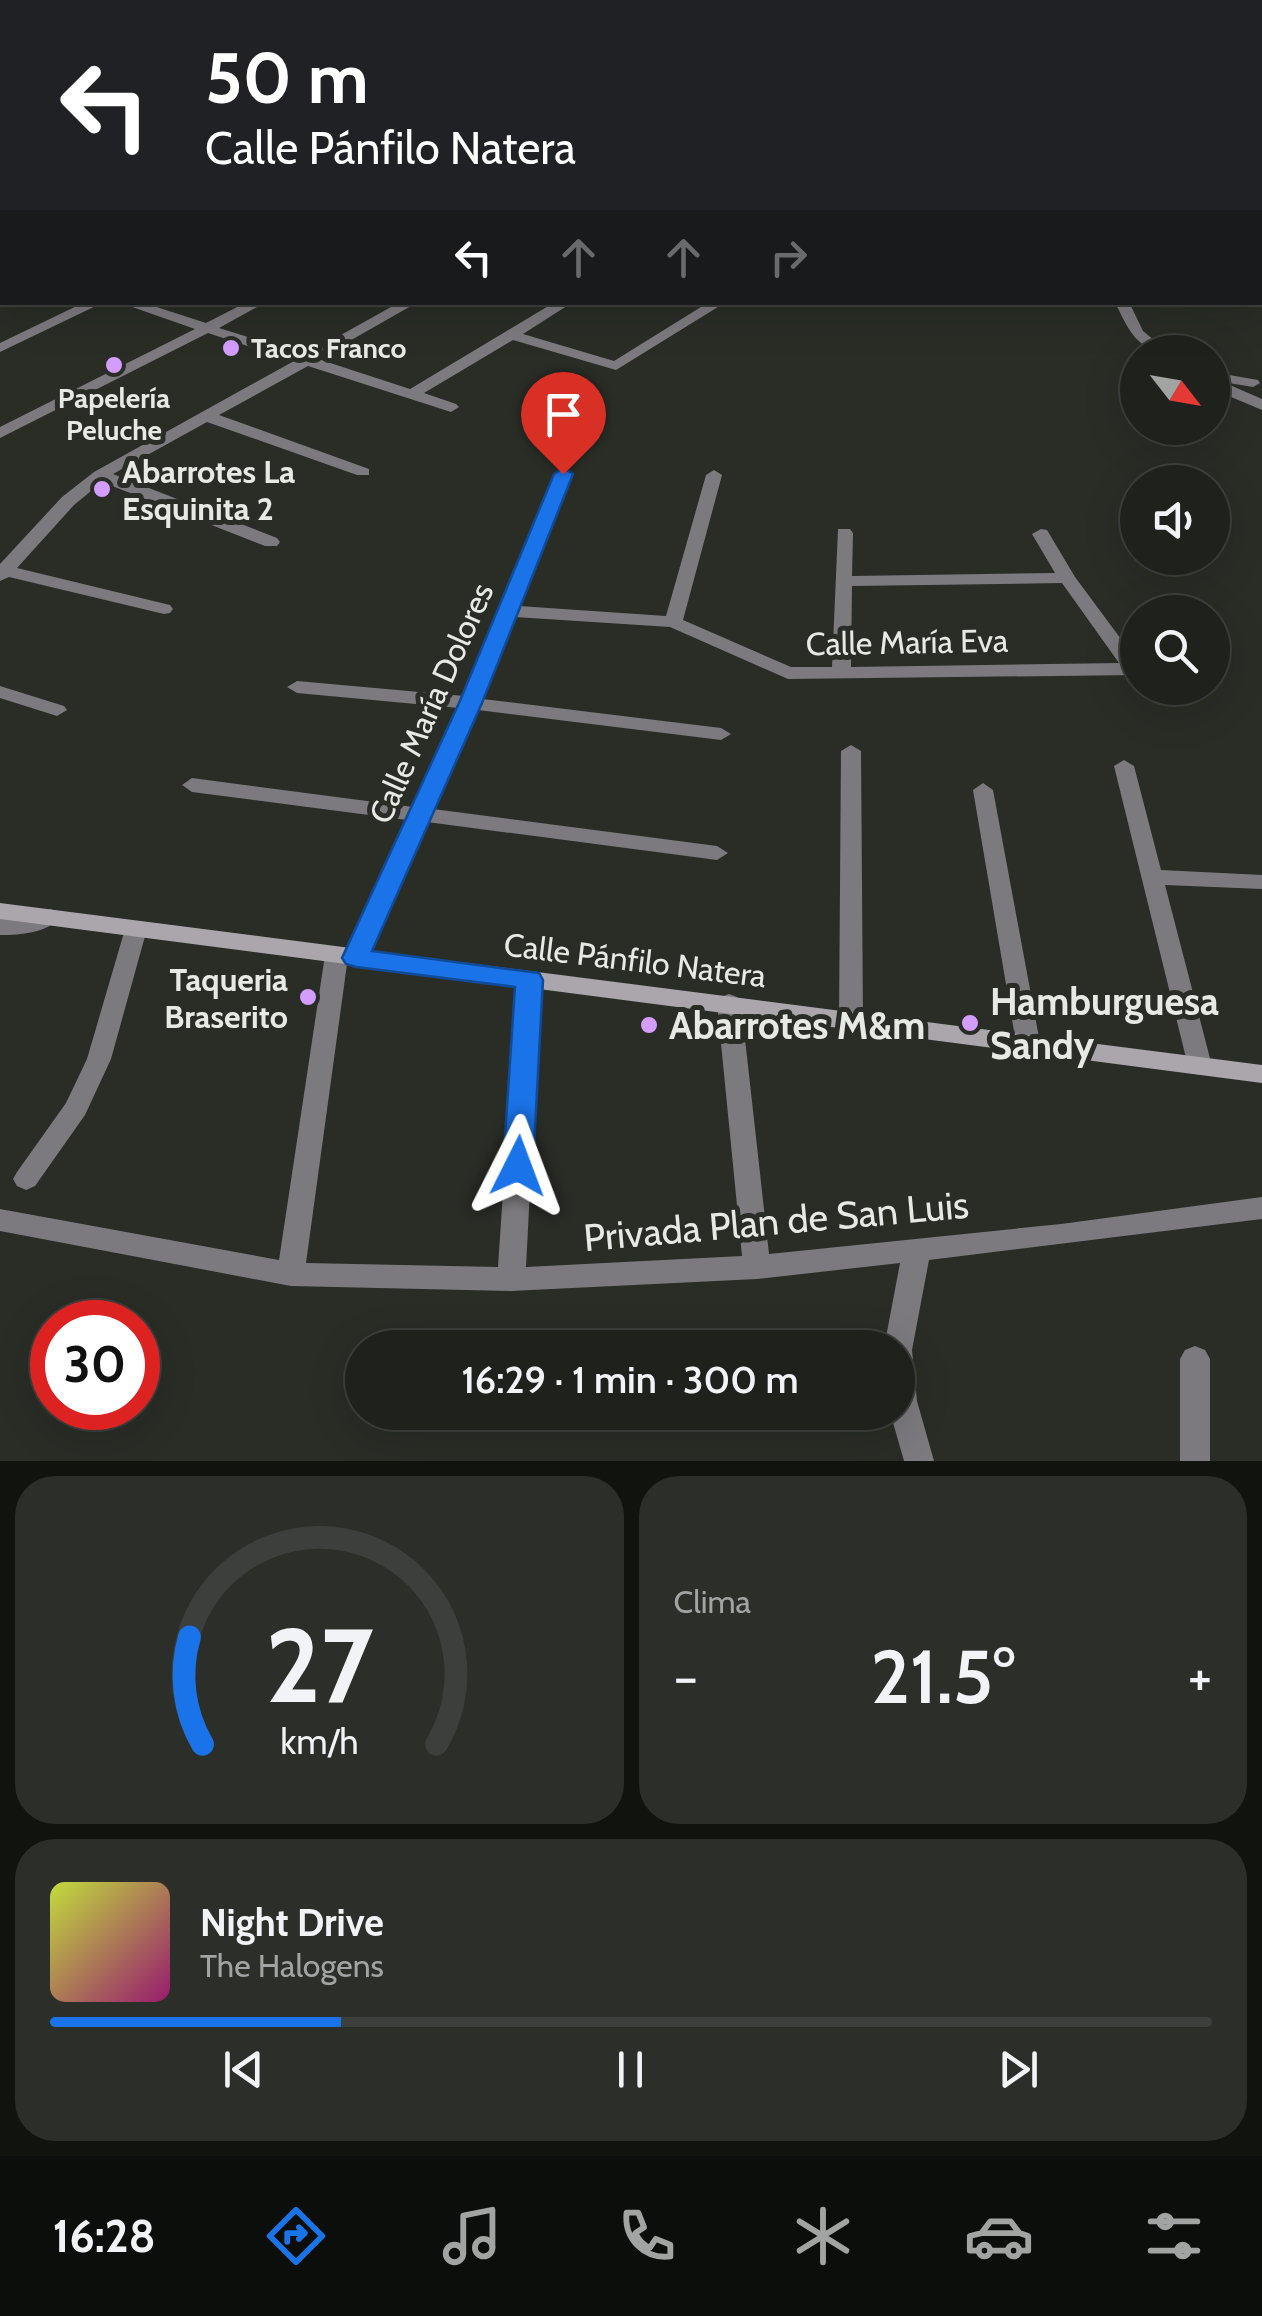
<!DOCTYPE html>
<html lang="es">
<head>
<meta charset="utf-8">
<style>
  body { margin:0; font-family:Cabin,sans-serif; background:#2c2f29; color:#f1f3f6; height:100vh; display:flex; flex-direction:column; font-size:38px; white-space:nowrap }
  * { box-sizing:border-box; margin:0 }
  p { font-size:32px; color:#a1a4a3 }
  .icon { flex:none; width:55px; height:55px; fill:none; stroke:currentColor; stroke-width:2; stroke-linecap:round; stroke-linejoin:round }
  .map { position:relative; height:1461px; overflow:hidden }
  .panel { display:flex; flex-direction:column; gap:15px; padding:15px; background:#11130f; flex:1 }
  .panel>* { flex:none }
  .guide { position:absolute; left:0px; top:0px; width:1262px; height:305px; box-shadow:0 10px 40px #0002,0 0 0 2px #3c3f3b; background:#202124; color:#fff; overflow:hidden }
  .needle { width:65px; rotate:121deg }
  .fabs { position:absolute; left:1120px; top:335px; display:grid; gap:20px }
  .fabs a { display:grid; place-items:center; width:110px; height:110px; border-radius:50%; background:#1f221c; box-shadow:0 10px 40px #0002,0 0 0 2px #3c3f3b; font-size:50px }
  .speed { position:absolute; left:30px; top:1300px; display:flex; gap:20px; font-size:50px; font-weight:700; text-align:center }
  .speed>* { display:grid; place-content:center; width:130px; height:130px; border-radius:50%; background:#1f221c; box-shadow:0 10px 40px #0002,0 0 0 2px #3c3f3b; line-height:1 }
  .speed .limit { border:15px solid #d22; background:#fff; color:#111 }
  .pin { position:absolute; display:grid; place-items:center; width:85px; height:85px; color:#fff; margin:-102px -42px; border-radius:50% 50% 50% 0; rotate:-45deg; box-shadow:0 0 10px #0007 }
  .pin .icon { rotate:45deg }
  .me { position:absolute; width:110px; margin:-55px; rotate:3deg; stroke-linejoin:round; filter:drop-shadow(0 0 8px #0008) }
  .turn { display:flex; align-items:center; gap:35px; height:210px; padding:0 40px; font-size:45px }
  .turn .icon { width:130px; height:130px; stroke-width:2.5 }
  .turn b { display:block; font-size:70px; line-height:85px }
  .lanes { display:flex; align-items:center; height:95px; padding:0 40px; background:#0003; justify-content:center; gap:50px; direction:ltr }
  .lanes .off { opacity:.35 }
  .big { font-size:75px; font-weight:600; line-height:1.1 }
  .panel .card { flex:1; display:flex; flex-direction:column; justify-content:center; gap:15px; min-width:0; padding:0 35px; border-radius:40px; background:#2c2f29 }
  .panel .dial { align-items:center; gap:0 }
  .dial svg { height:260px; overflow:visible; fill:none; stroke:#3c3f3b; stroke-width:7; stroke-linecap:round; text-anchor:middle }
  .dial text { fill:#f1f3f6; stroke:none }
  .song { display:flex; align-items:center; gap:30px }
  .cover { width:120px; height:120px; border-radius:15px; background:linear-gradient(135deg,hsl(70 70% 55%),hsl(320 70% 35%)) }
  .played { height:10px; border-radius:5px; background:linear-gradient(90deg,#1a73e8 25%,#3c3f3b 25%) }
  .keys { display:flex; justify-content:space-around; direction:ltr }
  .heat { display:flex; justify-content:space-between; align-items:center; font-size:55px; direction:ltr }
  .panel .tiles { flex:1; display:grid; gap:15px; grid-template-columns:1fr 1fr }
  .card:last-child { grid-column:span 2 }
  .trip { position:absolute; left:345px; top:1330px; width:570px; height:100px; border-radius:50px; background:#1f221c; box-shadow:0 10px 40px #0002,0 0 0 2px #3c3f3b; font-weight:600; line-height:100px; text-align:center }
  .tabs { display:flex; height:160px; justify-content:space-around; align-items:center; background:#0c0e0b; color:#a1a4a3 }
  .tabs .icon { width:70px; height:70px }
  .tabs .selected { color:#1a73e8 }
  .tabs b { font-size:45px; color:#f1f3f6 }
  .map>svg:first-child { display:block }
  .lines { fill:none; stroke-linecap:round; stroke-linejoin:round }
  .street { fill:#7c7a7e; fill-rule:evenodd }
  .secondary { fill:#aaa6ac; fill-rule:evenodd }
  .route { fill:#1a73e8; stroke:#114b97; stroke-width:2.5 }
  .poi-dot { fill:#d29dfd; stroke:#292d26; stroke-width:4 }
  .labels { text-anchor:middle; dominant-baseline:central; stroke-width:10; stroke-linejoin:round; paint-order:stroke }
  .far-poi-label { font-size:28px; font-weight:bold; fill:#e6e9e4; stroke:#292d26; text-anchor:start }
  .poi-label { font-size:32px; font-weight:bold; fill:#e6e9e4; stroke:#292d26; text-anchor:start }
  .street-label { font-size:32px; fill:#e6e9e4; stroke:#292d26 }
  .near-poi-label { font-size:38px; font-weight:bold; fill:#e6e9e4; stroke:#292d26; text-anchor:start }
  .near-street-label { font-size:38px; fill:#e6e9e4; stroke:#292d26 }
</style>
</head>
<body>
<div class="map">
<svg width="1262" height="1461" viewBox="0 0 1262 1461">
  <rect width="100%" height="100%" fill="#292d26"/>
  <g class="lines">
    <path class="street" d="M1259,2H1262V8H1260Z
      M2,19V27L0,28V20Z
      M0,48H2V54H0Z
      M1260,83H1262V89H1260Z
      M0,92H2V98H0Z
      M0,179H2V187H0Z
      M2,222V230L0,231V223Z
      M1260,244L1262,245V253L1260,252Z
      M0,267L2,268V276H0Z
      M85,302H104L0,352V343Z
      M118,302H141L206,323L247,302H266L219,328L305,355L400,302H418L318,359L410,389L555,302H573L523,334L614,361L709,302H726L616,370L513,340L424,393L456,404L459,407L451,412L308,366L219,415L369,469V475H357L207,422L113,474L277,538L280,542L277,546H265L102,482L74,505L17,568L170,605L173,609L170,613L164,614L9,577L0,581V564L62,497L94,472L294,361L208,333L0,438V427L195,329Z
      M1115,302H1129L1143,331L1168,352C1137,352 1127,327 1115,302Z
      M1212,372L1258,380L1260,383L1253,387L1223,382L1262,399V410L1212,389Z
      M563,469L571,474L519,606L666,616L706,475L714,470L722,475L683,620L791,667H832L838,529H850L853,533L852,576L1055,573L1032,534L1041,529L1047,530L1075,577L1138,662V675L788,679L670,627L515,617L483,699L721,728L731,734L721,740L478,710L433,809L717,846L728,853L717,860L427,822L367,958L363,964H347L306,1263L498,1267L517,980L521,974H537L541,980L526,1267L742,1256L717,1003L721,997L729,994L737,997L741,1003L769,1254L1061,1224L1262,1197V1219L929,1260L912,1350L917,1401L934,1461H904L890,1412H898V1348H884L900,1263L757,1279L511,1291L291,1286L0,1231V1209L279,1260L325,955L329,949L337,947L346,951L407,820L192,792L182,785L192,778L413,807L459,708L297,693L287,687L297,681L464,696L555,474ZM1062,583L1119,663L851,667L852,586Z
      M0,686L64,706L67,710L57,716L0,698Z
      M851,745L861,751L863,1020L860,1026L851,1029L842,1026L839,1020L841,751Z
      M1124,760L1134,766L1161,870L1262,875V889L1165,885L1212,1066L1209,1073L1200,1075L1191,1073L1188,1066L1114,766Z
      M983,783L993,790L1040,1043L1037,1049L1028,1052L1019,1049L1016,1043L973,790Z
      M50,909L58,912L61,917C47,933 21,935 0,935V919H20Z
      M136,921L144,923L147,929L111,1059L85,1115L35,1186L26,1190L17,1186L13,1179L17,1172L66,1103L87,1059L125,929L128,923Z
      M1195,1346L1205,1350L1210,1359V1461H1180V1359L1185,1350Z"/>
    <path class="secondary" d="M0,903L1262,1065V1083L0,919Z"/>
  </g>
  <path class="route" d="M563,468L573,474L482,703L372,951L539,973L543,980L533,1166L528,1175L518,1178L507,1175L503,1166L515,987L356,967L346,964L342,958L459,703L554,474Z"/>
  <g class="poi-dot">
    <circle cx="231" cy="348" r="10"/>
    <circle cx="114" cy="365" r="10"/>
    <circle cx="102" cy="489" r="10"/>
    <circle cx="308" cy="997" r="10"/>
    <circle cx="970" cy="1023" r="10"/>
    <circle cx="649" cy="1025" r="10"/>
  </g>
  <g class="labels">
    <g class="far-poi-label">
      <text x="251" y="348">Tacos Franco</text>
      <text x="114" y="398" text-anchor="middle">Papelería<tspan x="114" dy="32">Peluche</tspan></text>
    </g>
    <g class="poi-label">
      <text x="122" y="471">Abarrotes La<tspan x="122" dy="37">Esquinita 2</tspan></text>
      <text x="288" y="979" text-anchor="end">Taqueria<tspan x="288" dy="37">Braserito</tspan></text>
    </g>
    <g class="street-label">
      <text transform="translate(907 642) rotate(-1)">Calle María Eva</text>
      <text transform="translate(431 703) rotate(-66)">Calle María Dolores</text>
      <text transform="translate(635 960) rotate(7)">Calle Pánfilo Natera</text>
    </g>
    <g class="near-poi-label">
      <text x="990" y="1001">Hamburguesa<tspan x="990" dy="44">Sandy</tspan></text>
      <text x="669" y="1025">Abarrotes M&amp;m</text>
    </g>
    <g class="near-street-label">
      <text transform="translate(776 1221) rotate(-5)">Privada Plan de San Luis</text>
    </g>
  </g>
</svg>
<div class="fabs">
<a><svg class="needle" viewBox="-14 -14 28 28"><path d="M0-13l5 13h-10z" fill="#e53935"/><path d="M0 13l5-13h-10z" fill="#a1a4a3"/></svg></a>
<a><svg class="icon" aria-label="sound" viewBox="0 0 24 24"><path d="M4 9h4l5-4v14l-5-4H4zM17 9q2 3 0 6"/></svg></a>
<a><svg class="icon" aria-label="search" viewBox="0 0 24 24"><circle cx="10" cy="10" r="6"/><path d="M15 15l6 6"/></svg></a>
</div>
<div class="speed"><div class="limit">30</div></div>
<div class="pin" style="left:563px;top:474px;background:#d93025"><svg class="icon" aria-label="arrive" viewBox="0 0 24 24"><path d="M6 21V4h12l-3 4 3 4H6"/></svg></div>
<svg class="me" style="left:518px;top:1166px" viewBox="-20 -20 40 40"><path d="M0-17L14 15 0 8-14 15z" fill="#1a73e8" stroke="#fff" stroke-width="4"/></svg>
<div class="trip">16:29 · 1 min · 300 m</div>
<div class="guide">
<div class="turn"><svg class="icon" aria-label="left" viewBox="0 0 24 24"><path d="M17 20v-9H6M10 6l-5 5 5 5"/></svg><div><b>50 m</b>Calle Pánfilo Natera</div></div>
<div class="lanes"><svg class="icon" aria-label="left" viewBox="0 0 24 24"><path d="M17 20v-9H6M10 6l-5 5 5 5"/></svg><svg class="icon off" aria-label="ahead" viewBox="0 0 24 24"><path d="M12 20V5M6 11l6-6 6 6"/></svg><svg class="icon off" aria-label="ahead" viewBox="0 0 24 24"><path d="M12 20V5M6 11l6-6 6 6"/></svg><svg class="icon off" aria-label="right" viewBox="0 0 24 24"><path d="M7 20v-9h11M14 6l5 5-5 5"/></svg></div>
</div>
</div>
<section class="panel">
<div class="tiles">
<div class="card dial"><svg viewBox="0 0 100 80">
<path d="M14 69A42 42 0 1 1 86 69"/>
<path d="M14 69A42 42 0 0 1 10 36" stroke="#1a73e8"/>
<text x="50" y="56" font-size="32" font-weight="700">27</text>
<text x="50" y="72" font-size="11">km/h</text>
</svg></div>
<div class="card"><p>Clima</p>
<div class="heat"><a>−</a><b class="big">21.5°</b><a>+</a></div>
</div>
<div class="card">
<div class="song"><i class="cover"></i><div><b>Night Drive</b><p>The Halogens</p></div></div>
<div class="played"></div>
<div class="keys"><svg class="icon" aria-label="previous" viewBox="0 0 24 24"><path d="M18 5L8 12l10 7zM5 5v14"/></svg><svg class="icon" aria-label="pause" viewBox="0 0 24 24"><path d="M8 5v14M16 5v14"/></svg><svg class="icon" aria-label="next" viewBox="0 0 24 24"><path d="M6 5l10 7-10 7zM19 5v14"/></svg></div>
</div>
</div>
</section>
<nav class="tabs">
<b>16:28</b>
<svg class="icon selected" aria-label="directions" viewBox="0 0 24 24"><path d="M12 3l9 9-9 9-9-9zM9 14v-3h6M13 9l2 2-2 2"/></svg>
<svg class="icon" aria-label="music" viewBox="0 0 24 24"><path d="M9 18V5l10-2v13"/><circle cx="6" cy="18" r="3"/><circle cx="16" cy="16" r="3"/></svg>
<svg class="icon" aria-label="phone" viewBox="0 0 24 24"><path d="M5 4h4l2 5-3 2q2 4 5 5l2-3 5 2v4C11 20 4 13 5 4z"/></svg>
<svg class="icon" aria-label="climate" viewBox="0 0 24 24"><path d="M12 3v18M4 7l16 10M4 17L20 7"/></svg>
<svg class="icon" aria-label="car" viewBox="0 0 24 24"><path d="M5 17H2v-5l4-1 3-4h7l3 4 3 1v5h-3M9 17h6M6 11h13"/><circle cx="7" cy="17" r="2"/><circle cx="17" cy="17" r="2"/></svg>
<svg class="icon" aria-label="filters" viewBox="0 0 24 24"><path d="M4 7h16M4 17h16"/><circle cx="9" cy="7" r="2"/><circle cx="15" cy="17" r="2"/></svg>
</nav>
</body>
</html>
